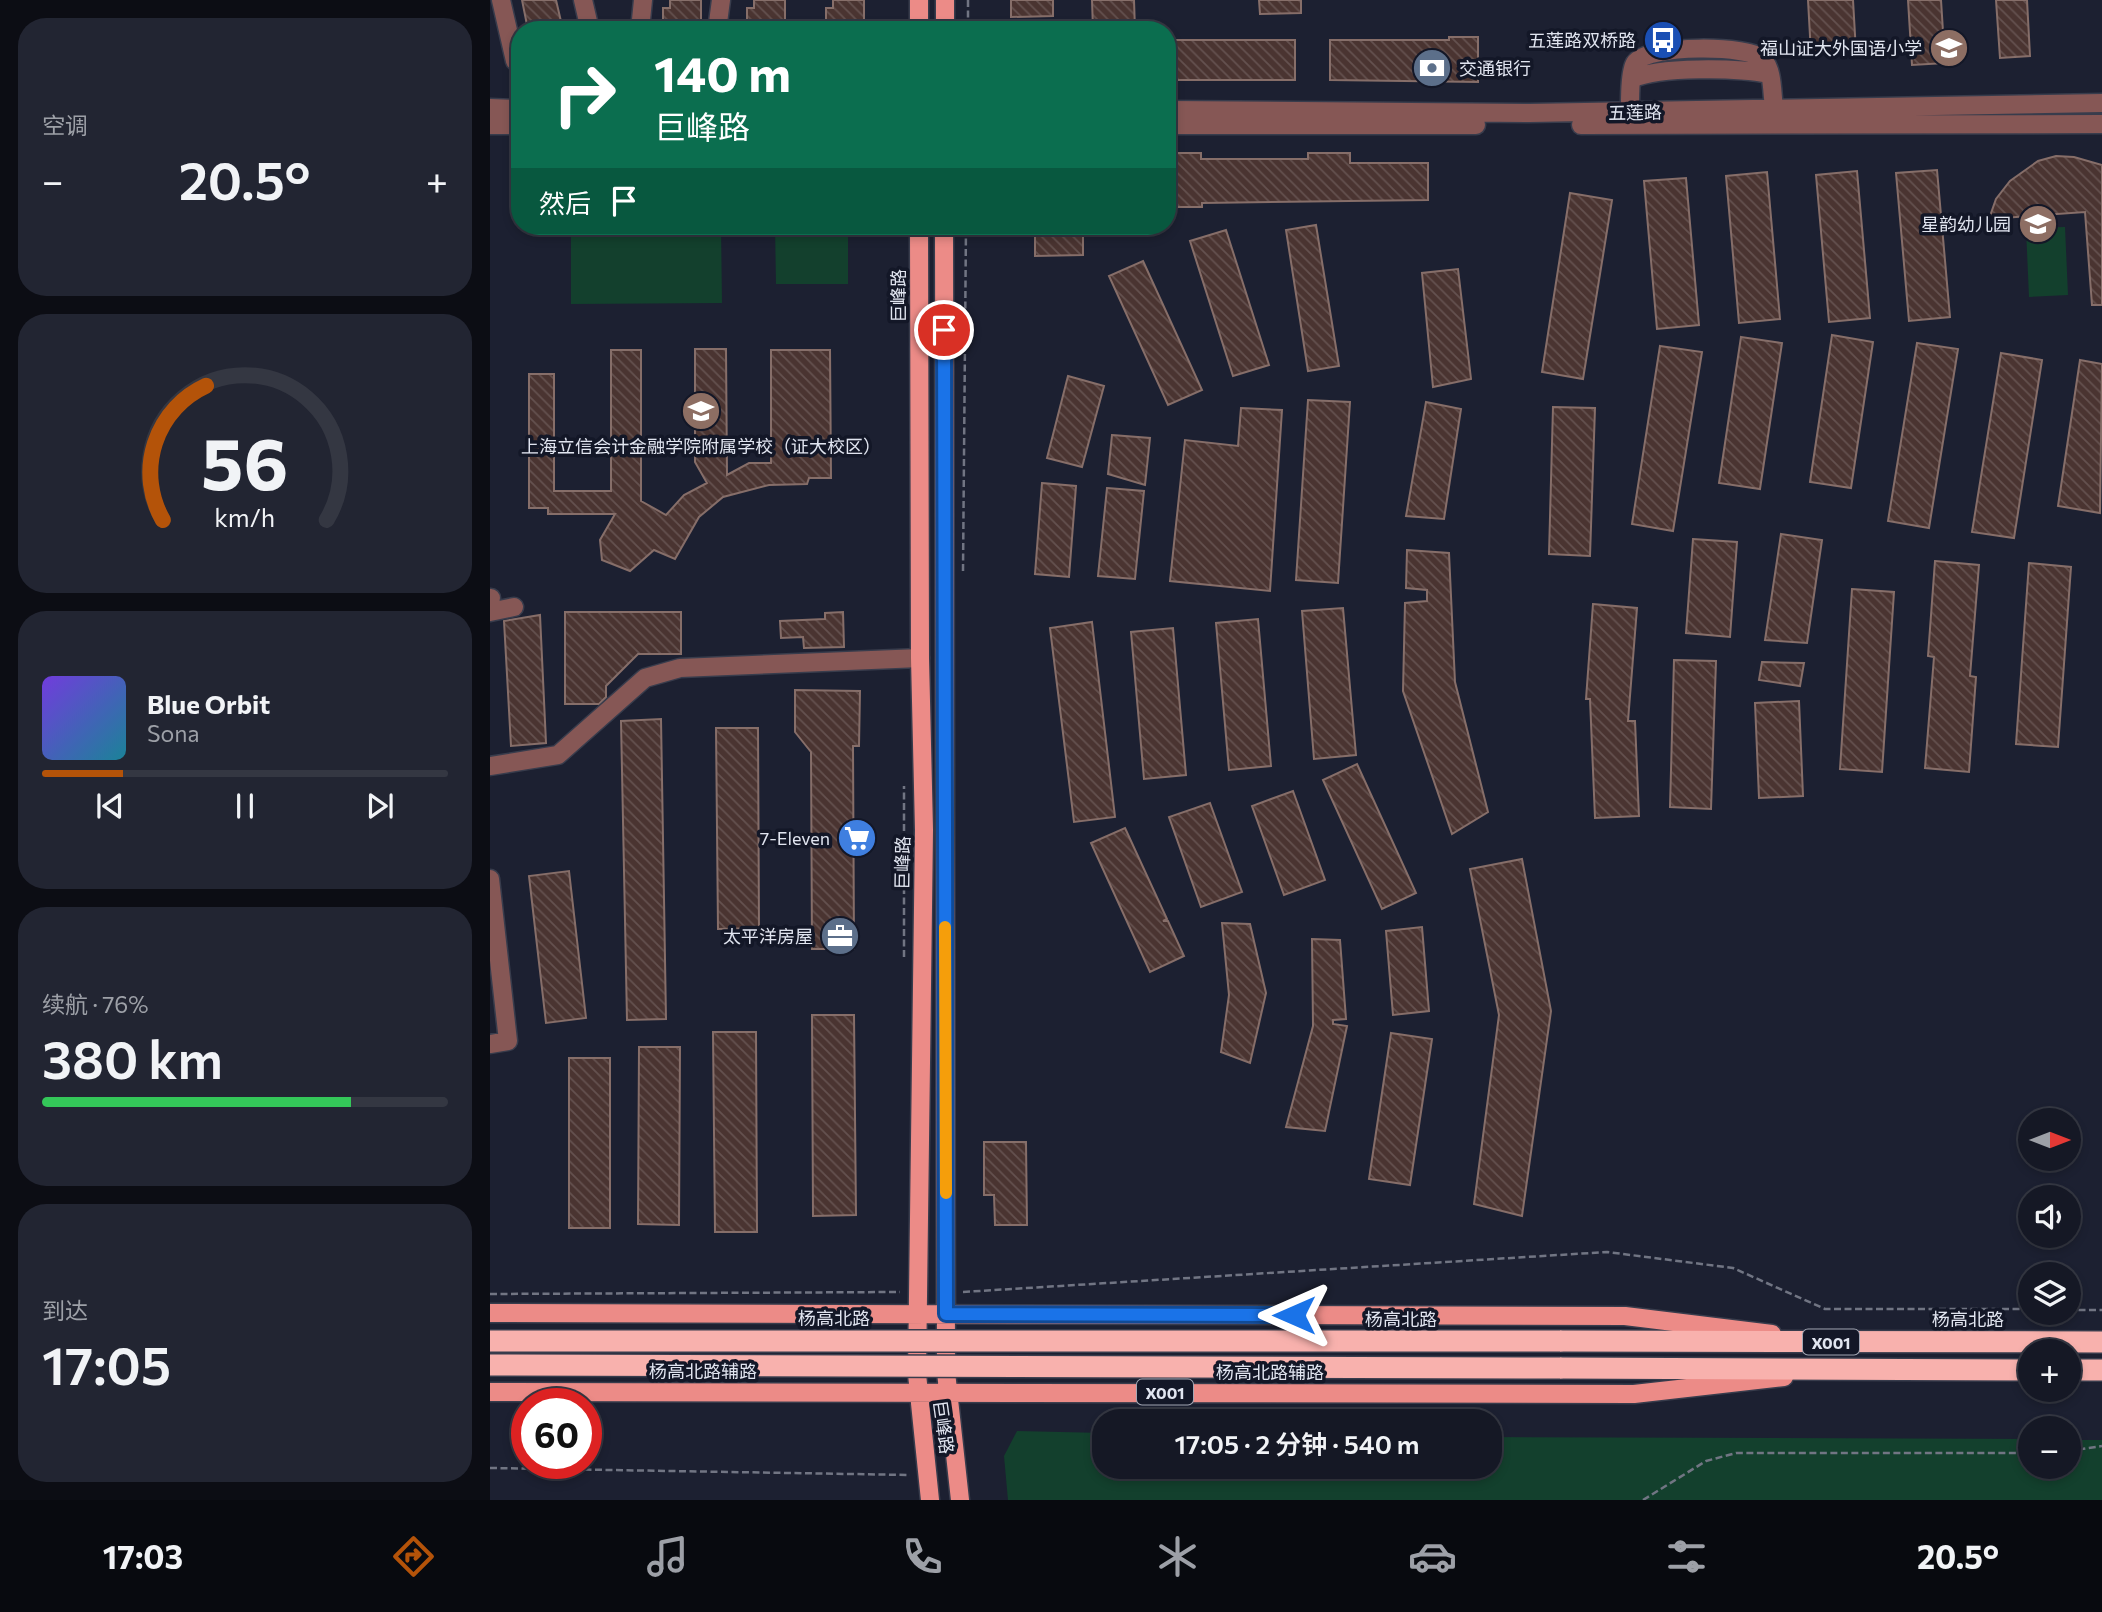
<!DOCTYPE html>
<html lang="zh">
<head>
<meta charset="utf-8">
<style>
  body { margin:0; font-family:Commissioner,"Noto Sans SC",sans-serif; background:#222532; color:#f1f3f6; height:100vh; display:flex; flex-direction:column; font-size:26px; white-space:nowrap }
  * { box-sizing:border-box; margin:0 }
  p { font-size:23px; color:#9da0a7 }
  .icon { flex:none; width:38px; height:38px; fill:none; stroke:currentColor; stroke-width:2; stroke-linecap:round; stroke-linejoin:round }
  .map { position:relative; flex:1; overflow:hidden }
  .panel { display:flex; flex-direction:column; gap:18px; padding:18px; background:#0c0d14; width:490px }
  .panel>* { flex:none }
  .guide { position:absolute; left:21px; top:21px; width:665px; height:214px; border-radius:28px; box-shadow:0 4px 10px #0003,0 0 0 2px #343742; background:#0b6e4f; color:#fff; overflow:hidden }
  .needle { width:46px; rotate:90deg }
  .tools { position:absolute; left:1528px; top:1108px; display:grid; gap:14px }
  .tools a { display:grid; place-items:center; width:63px; height:63px; border-radius:50%; background:#151825; box-shadow:0 4px 10px #0003,0 0 0 2px #343742; font-size:35px }
  .speed { position:absolute; left:21px; top:1388px; display:flex; gap:14px; font-size:35px; font-weight:700; text-align:center }
  .speed>* { display:grid; place-content:center; width:91px; height:91px; border-radius:50%; background:#151825; box-shadow:0 4px 10px #0003,0 0 0 2px #343742; line-height:1 }
  .speed .limit { border:10px solid #d22; background:#fff; color:#111 }
  .pin { position:absolute; display:grid; place-items:center; width:60px; height:60px; color:#fff; margin:-30px; border:4px solid #fff; border-radius:50%; box-shadow:0 2px 7px #0007 }
  .me { position:absolute; width:77px; margin:-38px; rotate:270deg; stroke-linejoin:round; filter:drop-shadow(0 0 5px #0008) }
  .turn { display:flex; align-items:center; gap:24px; height:147px; padding:0 28px; font-size:32px }
  .turn .icon { width:91px; height:91px; stroke-width:2.5 }
  .turn b { display:block; font-size:49px; line-height:60px }
  .then { display:flex; align-items:center; height:66px; padding:0 28px; background:#0003; gap:14px; font-size:26px }
  .big { font-size:52px; font-weight:600; line-height:1.1 }
  .panel .card { flex:1; display:flex; flex-direction:column; justify-content:center; gap:10px; min-width:0; padding:0 24px; border-radius:28px; background:#222532 }
  .panel .dial { align-items:center; gap:0 }
  .dial svg { height:182px; overflow:visible; fill:none; stroke:#343742; stroke-width:7; stroke-linecap:round; text-anchor:middle }
  .dial text { fill:#f1f3f6; stroke:none }
  .song { display:flex; align-items:center; gap:21px }
  .cover { width:84px; height:84px; border-radius:10px; background:linear-gradient(135deg,hsl(260 70% 55%),hsl(190 70% 35%)) }
  .played { height:7px; border-radius:4px; background:linear-gradient(90deg,#b45309 20%,#343742 20%) }
  .keys { display:flex; justify-content:space-around; direction:ltr }
  .heat { display:flex; justify-content:space-between; align-items:center; font-size:38px; direction:ltr }
  .charge { height:10px; border-radius:5px; background:linear-gradient(90deg,#34c759 76%,#343742 0) }
  .trip { position:absolute; left:602px; top:1409px; width:410px; height:70px; border-radius:28px; background:#151825; box-shadow:0 4px 10px #0003,0 0 0 2px #343742; font-weight:600; line-height:70px; text-align:center }
  .tabs { display:flex; height:112px; justify-content:space-around; align-items:center; background:#080a0f; color:#9da0a7 }
  .tabs .icon { width:49px; height:49px }
  .tabs .selected { color:#b45309 }
  .tabs b { font-size:32px; color:#f1f3f6 }
  main { display:flex; flex:1; min-height:0 }
  .map>svg:first-child { display:block }
  .green { fill:#13402d }
  .building { fill:url(#building-back-hatch); stroke:#866e69; stroke-width:2 }
  .lines { fill:none; stroke-linecap:round; stroke-linejoin:round }
  .minor-casing { stroke:#383c4c; stroke-width:21 }
  .major-casing { stroke:#383c4c; stroke-width:21 }
  .highway-casing { stroke:#383c4c; stroke-width:24 }
  .path { stroke:#717583; stroke-width:2.5; stroke-dasharray:7 3.5; stroke-linecap:butt }
  .minor { stroke:#865755; stroke-width:18 }
  .major { stroke:#ec8b87; stroke-width:18 }
  .highway { stroke:#f8b1ad; stroke-width:21 }
  .highway-bridge-casing { stroke:#383c4c; stroke-width:24; stroke-linecap:butt }
  .highway-bridge { stroke:#f8b1ad; stroke-width:21 }
  .route-casing { stroke:#114b97; stroke-width:18 }
  .route { stroke:#1a73e8; stroke-width:12 }
  .slow { stroke:#f59e0b; stroke-width:12 }
  .labels { text-anchor:middle; dominant-baseline:central; stroke-width:7; stroke-linejoin:round; paint-order:stroke }
  .shield { fill:#131727; stroke:#a3a7b4; stroke-width:2 }
  .shield-label { font-size:16px; font-weight:bold; fill:#e1e5f0 }
  .poi-label { font-size:18px; fill:#e1e5f0; stroke:#131727; text-anchor:end }
  .street-label { font-size:18px; fill:#e1e5f0; stroke:#131727 }
</style>
</head>
<body>
<main>
<section class="panel">
<div class="card"><p>空调</p>
<div class="heat"><a>−</a><b class="big">20.5°</b><a>+</a></div>
</div>
<div class="card dial"><svg viewBox="0 0 100 80">
<path d="M14 69A42 42 0 1 1 86 69"/>
<path d="M14 69A42 42 0 0 1 33 10" stroke="#b45309"/>
<text x="50" y="56" font-size="32" font-weight="700">56</text>
<text x="50" y="72" font-size="11">km/h</text>
</svg></div>
<div class="card">
<div class="song"><i class="cover"></i><div><b>Blue Orbit</b><p>Sona</p></div></div>
<div class="played"></div>
<div class="keys"><svg class="icon" aria-label="previous" viewBox="0 0 24 24"><path d="M18 5L8 12l10 7zM5 5v14"/></svg><svg class="icon" aria-label="pause" viewBox="0 0 24 24"><path d="M8 5v14M16 5v14"/></svg><svg class="icon" aria-label="next" viewBox="0 0 24 24"><path d="M6 5l10 7-10 7zM19 5v14"/></svg></div>
</div>
<div class="card"><p>续航 · 76%</p><b class="big">380 km</b><div class="charge"></div></div>
<div class="card"><p>到达</p><b class="big">17:05</b></div>
</section>
<div class="map">
<svg width="1612" height="1500" viewBox="0 0 1612 1500">
  <defs>
    <pattern id="building-back-hatch" width="6" height="6" patternUnits="userSpaceOnUse" patternTransform="scale(1.75)"><rect width="6" height="6" fill="#4a3431"/><path d="M-1 5l2 2M0 0l6 6M5-1l2 2" fill="none" stroke="#64514f"/></pattern>
  </defs>
  <rect width="100%" height="100%" fill="#1c2031"/>
  <path class="green" d="M81,226H231L232,303L81,304Z
    M285,226H358V284H286Z
    M1575,227L1578,295L1539,297L1536,228Z
    M527,1431L614,1433V1466H999V1437L1540,1439V1466H1578L1579,1440H1612V1500H518L514,1456Z"/>
  <path class="building" d="M32,0H66L73,30H38Z
    M180,0H211V30H173V8H180Z
    M264,0H295V30H257V8H264Z
    M343,0H374V30H336V8H343Z
    M521,0H563V16L521,17Z
    M602,0H644L645,30H603Z
    M769,0H811V13L770,14Z
    M1318,0H1363L1366,52L1321,54Z
    M1418,0H1451L1455,63L1422,65Z
    M1506,0H1537L1540,56L1510,58Z
    M959,37H988V82L840,80V40H959Z
    M677,40H805V80H677Z
    M677,153H711V159H818V153H860V163H938V200L712,203V207H677Z
    M1566,156L1584,157L1612,165V305H1602L1595,212L1499,219L1506,199L1520,181L1548,161Z
    M1447,170L1460,317L1419,321L1406,173Z
    M1367,171L1380,318L1339,322L1326,175Z
    M1277,172L1290,319L1249,323L1236,176Z
    M1196,178L1209,325L1167,329L1154,181Z
    M1080,193L1122,200L1093,379L1052,372Z
    M826,225L849,366L818,371L796,230Z
    M545,226H593V255L545,256Z
    M736,230L779,365L743,376L700,241Z
    M653,261L712,390L678,405L619,276Z
    M968,269L981,379L943,387L932,273Z
    M1342,335L1383,342L1361,488L1320,482Z
    M1251,337L1292,343L1270,489L1229,483Z
    M1427,343L1468,349L1439,528L1398,521Z
    M1170,346L1212,352L1183,531L1142,524Z
    M205,349H236L237,475L259,463H281V350H340L341,478H319L317,484L279,485L233,497L209,517L185,559L164,550L140,571L112,560L110,540L125,514H58V508H39V374H64V491H121V350H151V501L176,515L194,495L217,483L205,462Z
    M1511,353L1552,360L1524,538L1482,532Z
    M1590,360L1612,364L1610,513L1568,506Z
    M578,376L614,386L592,467L557,458Z
    M818,400L860,402L848,583L806,580Z
    M936,402L971,409L954,519L916,516Z
    M1063,407L1105,408L1100,556L1059,554Z
    M751,408L792,410L780,591L680,581L695,440L748,446Z
    M622,435L660,438L655,485L618,474Z
    M552,483L586,486L579,577L545,574Z
    M617,488L654,491L645,579L608,576Z
    M1291,534L1332,540L1317,643L1275,640Z
    M1203,539L1247,542L1240,637L1196,633Z
    M917,550L959,553L965,682L998,812L962,834L913,691L915,603L937,601V590L916,588Z
    M1445,561L1489,565L1480,676L1486,677L1479,772L1435,768L1444,657L1438,656Z
    M1539,563L1581,567L1568,747L1526,744Z
    M1362,589L1404,592L1392,772L1350,769Z
    M1103,604L1147,608L1138,721H1145L1149,816L1105,818L1100,699H1096Z
    M853,608L866,755L824,759L812,611Z
    M75,612H191V654H148L116,686V697L109,704H75Z
    M353,612L354,647L314,648L313,637L291,638L290,621L335,619V613Z
    M50,615L56,743L21,746L14,621Z
    M768,619L781,766L739,770L726,623Z
    M602,622L625,817L584,822L560,628Z
    M683,628L696,775L654,779L641,632Z
    M1184,660L1226,661L1221,809L1180,807Z
    M1272,662L1314,663L1310,686L1269,680Z
    M305,690L370,691L369,746H363L364,949H322L321,752L305,732Z
    M1309,701L1313,796L1269,798L1265,703Z
    M171,719L176,1019L137,1020L131,721Z
    M226,728H268L269,928L228,929Z
    M867,764L926,893L892,909L833,780Z
    M803,791L835,880L794,895L762,806Z
    M720,803L752,892L711,907L679,817Z
    M635,828L677,919L673,921H678L694,956L660,972L601,843Z
    M1032,859L1061,1011L1032,1216L984,1204L1009,1015L980,869Z
    M79,871L96,1018L56,1023L39,876Z
    M732,923L760,924L776,993L760,1063L731,1052L739,995Z
    M932,927L939,1011L903,1015L896,931Z
    M822,939L850,940L856,1019L843,1020V1024L857,1026L835,1131L796,1127L823,1026Z
    M322,1015H364L366,1215L323,1216Z
    M223,1032H266L267,1232H225Z
    M901,1033L942,1039L920,1185L879,1179Z
    M149,1047H190L189,1225L148,1224Z
    M79,1058H120V1228H79Z
    M494,1142H536L537,1225H505L504,1195H494Z"/>
  <g class="lines">
    <g class="minor-casing">
      <path id="minor" d="M11,0L25,61
        M93,0L100,30
        M150,30L153,0
        M227,30L231,0
        M1142,79C1169,66 1249,68 1279,74
        M0,108L30,109
        M677,110L1039,113L1612,103
        M1140,121C1140,109 1139,72 1145,63C1157,44 1261,45 1273,59C1286,74 1280,103 1287,121
        M0,125H30
        M677,125H986
        M1091,125L1612,124
        M0,598H1
        M0,612L24,607
        M0,766L68,755L155,678L190,668L430,658
        M0,879L18,1041L0,1044"/>
    </g>
    <g class="major-casing">
      <path id="major" d="M429,0V30
        M455,30V0
        M429,226L430,658L434,830L427,1374L440,1500
        M454,226L456,1372L470,1500
        M0,1313L1135,1316L1282,1334
        M0,1392L1144,1394L1294,1377"/>
    </g>
    <g class="highway-casing">
      <path id="highway" d="M1070,1341L1612,1342
        M1070,1368L1540,1370
        M1578,1370H1612"/>
    </g>
    <path class="path" d="M478,0V30
      M473,571L476,226
      M414,957V786
      M473,1292L1117,1252L1243,1268L1335,1309H1540
      M0,1294L410,1292
      M1578,1310H1612
      M1578,1451L1612,1446
      M0,1468L420,1475
      M1153,1500L1216,1461L1246,1453H1540"/>
    <use href="#minor" class="minor"/>
    <use href="#major" class="major"/>
    <use href="#highway" class="highway"/>
    <g class="highway-bridge-casing">
      <path id="highway-bridge" d="M0,1341H1070
        M0,1365L1070,1368"/>
    </g>
    <use href="#highway-bridge" class="highway-bridge"/>
  </g>
  <g class="lines">
    <g class="route-casing">
      <path id="route" d="M454,330L456,1314L804,1315"/>
    </g>
    <use href="#route" class="route"/>
    <path class="slow" d="M455,927L456,1193"/>
  </g>
  <defs>
    <g id="bus-disc" transform="scale(2.0125)"><circle r="9.5" fill="#1a4fb4" stroke="#131727"/><path d="M-5-6H5V4H4V6H2V4H-2V6H-4V4H-5ZM-3.5-4V0h7V-4ZM-3.5 1.2v1.5H-2V1.2ZM2 1.2v1.5H3.5V1.2Z" fill="#fff"/></g>
    <g id="school-disc" transform="scale(2.0125)"><circle r="9.5" fill="#8d6e63" stroke="#131727"/><path d="M0-5L7-2L0 1L-7-2ZM-4 1L0 2.5L4 1V4Q0 6-4 4Z" fill="#fff"/></g>
    <g id="bank-disc" transform="scale(2.0125)"><circle r="9.5" fill="#5c6f8a" stroke="#131727"/><path d="M-6-4H6V4H-6ZM0-2.3a2.3 2.3 0 1 0 0 4.6a2.3 2.3 0 1 0 0-4.6Z" fill="#fff"/></g>
    <g id="supermarket-disc" transform="scale(2.0125)"><circle r="9.5" fill="#3f7fe0" stroke="#131727"/><path d="M-6-5.5h2.5l.6 2H6L4.5 2H-2.5L-4.4-4H-6ZM-1.5 3.2a1.3 1.3 0 1 0 .1 0ZM3 3.2a1.3 1.3 0 1 0 .1 0Z" fill="#fff"/></g>
    <g id="office-disc" transform="scale(2.0125)"><circle r="9.5" fill="#5c6f8a" stroke="#131727"/><path d="M-6-3h4V-5.5h4V-3h4V5H-6ZM-1-4.5V-3h2v-1.5ZM-6 0V1H6V0Z" fill="#fff"/></g>
  </defs>
  <g fill-rule="evenodd">
    <use href="#bus-disc" x="1173" y="40"/>
    <use href="#school-disc" x="1459" y="48"/>
    <use href="#bank-disc" x="942" y="68"/>
    <use href="#school-disc" x="1548" y="224"/>
    <use href="#school-disc" x="211" y="411"/>
    <use href="#supermarket-disc" x="367" y="838"/>
    <use href="#office-disc" x="350" y="936"/>
  </g>
  <g class="labels">
    <g class="shield">
      <rect x="1313" y="1329.5" width="56" height="25" rx="5"/>
      <rect x="647" y="1379.5" width="56" height="25" rx="5"/>
    </g>
    <g class="shield-label">
      <text x="1341" y="1342">X001</text>
      <text x="675" y="1392">X001</text>
    </g>
    <g class="poi-label">
      <text x="1146" y="40">五莲路双桥路</text>
      <text x="1432" y="48">福山证大外国语小学</text>
      <text x="969" y="68" text-anchor="start">交通银行</text>
      <text x="1521" y="224">星韵幼儿园</text>
      <text x="211" y="446" text-anchor="middle">上海立信会计金融学院附属学校（证大校区）</text>
      <text x="340" y="838">7-Eleven</text>
      <text x="323" y="936">太平洋房屋</text>
    </g>
    <g class="street-label">
      <text transform="translate(1145 112) rotate(-1)">五莲路</text>
      <text transform="translate(408 296) rotate(-90)">巨峰路</text>
      <text transform="translate(412 863) rotate(-89)">巨峰路</text>
      <text x="344" y="1318">杨高北路</text>
      <text x="911" y="1319">杨高北路</text>
      <text x="1478" y="1319">杨高北路</text>
      <text x="213" y="1371">杨高北路辅路</text>
      <text x="780" y="1372">杨高北路辅路</text>
      <text transform="translate(454 1427) rotate(82)">巨峰路</text>
    </g>
  </g>
</svg>
<div class="tools">
<a><svg class="needle" viewBox="-14 -14 28 28"><path d="M0-13l5 13h-10z" fill="#e53935"/><path d="M0 13l5-13h-10z" fill="#9da0a7"/></svg></a>
<a><svg class="icon" aria-label="sound" viewBox="0 0 24 24"><path d="M4 9h4l5-4v14l-5-4H4zM17 9q2 3 0 6"/></svg></a>
<a><svg class="icon" aria-label="layers" viewBox="0 0 24 24"><path d="M12 4l9 5-9 5-9-5zM3 14l9 5 9-5"/></svg></a>
<a>+</a>
<a>−</a>
</div>
<div class="speed"><div class="limit">60</div></div>
<div class="pin" style="left:454px;top:330px;background:#d93025"><svg class="icon" aria-label="arrive" viewBox="0 0 24 24"><path d="M6 21V4h12l-3 4 3 4H6"/></svg></div>
<svg class="me" style="left:804px;top:1315px" viewBox="-20 -20 40 40"><path d="M0-17L14 15 0 8-14 15z" fill="#1a73e8" stroke="#fff" stroke-width="4"/></svg>
<div class="trip">17:05 · 2 分钟 · 540 m</div>
<div class="guide">
<div class="turn"><svg class="icon" aria-label="right" viewBox="0 0 24 24"><path d="M7 20v-9h11M14 6l5 5-5 5"/></svg><div><b>140 m</b>巨峰路</div></div>
<div class="then">然后<svg class="icon" aria-label="arrive" viewBox="0 0 24 24"><path d="M6 21V4h12l-3 4 3 4H6"/></svg></div>
</div>
</div>
</main>
<nav class="tabs">
<b>17:03</b>
<svg class="icon selected" aria-label="directions" viewBox="0 0 24 24"><path d="M12 3l9 9-9 9-9-9zM9 14v-3h6M13 9l2 2-2 2"/></svg>
<svg class="icon" aria-label="music" viewBox="0 0 24 24"><path d="M9 18V5l10-2v13"/><circle cx="6" cy="18" r="3"/><circle cx="16" cy="16" r="3"/></svg>
<svg class="icon" aria-label="phone" viewBox="0 0 24 24"><path d="M5 4h4l2 5-3 2q2 4 5 5l2-3 5 2v4C11 20 4 13 5 4z"/></svg>
<svg class="icon" aria-label="climate" viewBox="0 0 24 24"><path d="M12 3v18M4 7l16 10M4 17L20 7"/></svg>
<svg class="icon" aria-label="car" viewBox="0 0 24 24"><path d="M5 17H2v-5l4-1 3-4h7l3 4 3 1v5h-3M9 17h6M6 11h13"/><circle cx="7" cy="17" r="2"/><circle cx="17" cy="17" r="2"/></svg>
<svg class="icon" aria-label="filters" viewBox="0 0 24 24"><path d="M4 7h16M4 17h16"/><circle cx="9" cy="7" r="2"/><circle cx="15" cy="17" r="2"/></svg>
<b>20.5°</b>
</nav>
</body>
</html>
